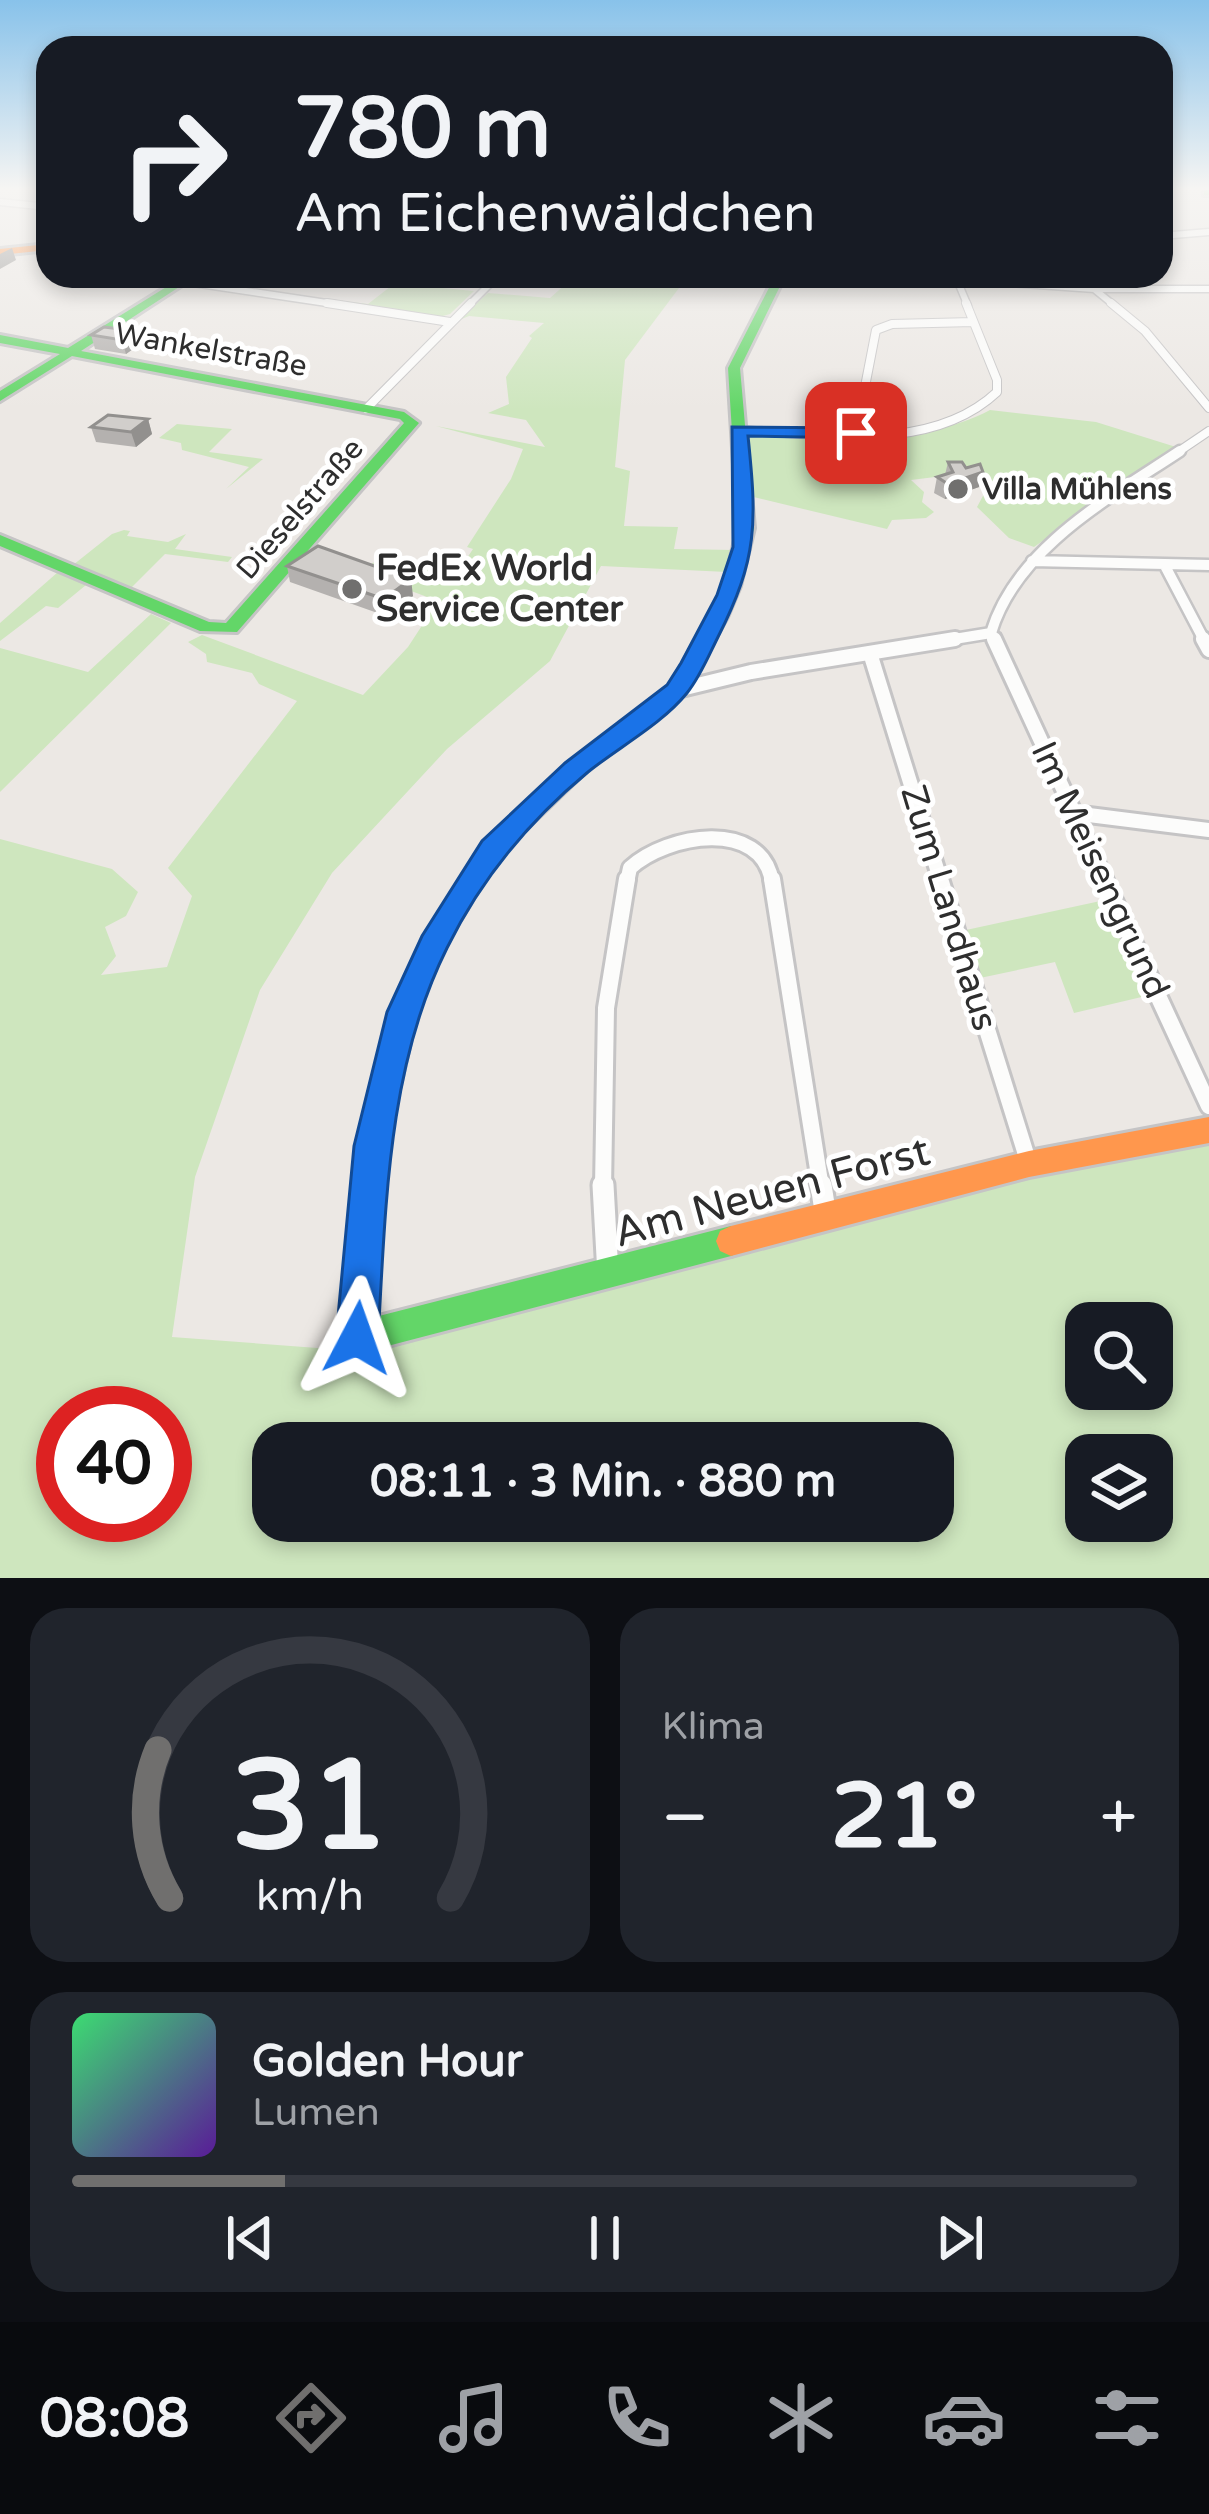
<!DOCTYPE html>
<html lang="de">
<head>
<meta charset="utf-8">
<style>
  body { margin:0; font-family:"Varela Round",sans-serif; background:#20242c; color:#f1f3f6; height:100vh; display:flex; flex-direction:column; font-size:45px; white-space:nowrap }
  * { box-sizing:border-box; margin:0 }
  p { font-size:39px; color:#9ea1a6 }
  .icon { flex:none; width:66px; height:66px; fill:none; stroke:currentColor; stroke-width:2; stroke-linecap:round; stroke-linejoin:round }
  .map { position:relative; height:1578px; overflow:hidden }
  .sheet { display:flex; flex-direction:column; gap:30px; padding:30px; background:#0d0f14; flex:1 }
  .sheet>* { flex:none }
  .hud { position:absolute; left:36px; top:36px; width:1137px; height:252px; border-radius:36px; box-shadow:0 6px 18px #0003; background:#171b24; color:#f1f3f6; overflow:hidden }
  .controls { position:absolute; left:1065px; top:1302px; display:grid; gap:24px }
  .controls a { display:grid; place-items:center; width:108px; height:108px; border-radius:24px; background:#171b24; box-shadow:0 6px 18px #0003; font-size:60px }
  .speed { position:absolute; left:36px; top:1386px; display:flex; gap:24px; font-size:60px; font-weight:700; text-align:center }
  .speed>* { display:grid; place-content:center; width:156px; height:156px; border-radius:50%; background:#171b24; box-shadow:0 6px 18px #0003; line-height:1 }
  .speed .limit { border:18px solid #d22; background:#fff; color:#111 }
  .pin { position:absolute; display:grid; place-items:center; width:102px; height:102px; color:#fff; margin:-51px; border-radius:24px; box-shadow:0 6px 18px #0006 }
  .me { position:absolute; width:132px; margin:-66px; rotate:4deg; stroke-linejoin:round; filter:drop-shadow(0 0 9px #0008) }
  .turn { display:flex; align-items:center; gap:42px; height:252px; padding:0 60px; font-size:54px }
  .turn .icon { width:156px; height:156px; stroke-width:2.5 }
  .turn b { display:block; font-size:84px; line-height:102px }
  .big { font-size:90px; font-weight:700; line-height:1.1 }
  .sheet .tile { flex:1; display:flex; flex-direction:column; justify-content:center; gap:18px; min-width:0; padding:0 42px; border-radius:36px; background:#20242c }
  .sheet .dial { align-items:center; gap:0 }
  .dial svg { height:312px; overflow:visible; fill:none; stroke:#363941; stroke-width:7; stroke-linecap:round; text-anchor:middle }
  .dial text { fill:#f1f3f6; stroke:none }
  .song { display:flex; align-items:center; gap:36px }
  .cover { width:144px; height:144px; border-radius:18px; background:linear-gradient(135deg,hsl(140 70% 55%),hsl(270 70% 35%)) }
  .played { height:12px; border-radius:6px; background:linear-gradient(90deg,#706f6e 20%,#363941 20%) }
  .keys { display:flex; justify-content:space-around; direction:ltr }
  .heat { display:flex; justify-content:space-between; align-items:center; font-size:66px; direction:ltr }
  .sheet .tiles { flex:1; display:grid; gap:30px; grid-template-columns:1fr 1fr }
  .tile:last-child { grid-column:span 2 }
  .trip { position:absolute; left:252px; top:1422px; width:702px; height:120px; border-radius:36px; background:#171b24; box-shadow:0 6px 18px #0003; font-weight:700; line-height:120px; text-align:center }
  .menu { display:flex; height:192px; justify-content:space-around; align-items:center; background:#090b0e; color:#9ea1a6 }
  .menu .icon { width:84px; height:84px }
  .menu .current { color:#706f6e }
  .menu b { font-size:54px; color:#f1f3f6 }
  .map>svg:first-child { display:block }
  .green { fill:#cee6be; fill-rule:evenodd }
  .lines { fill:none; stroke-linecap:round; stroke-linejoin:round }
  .street-far5-casing { stroke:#c5c4c5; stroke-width:9 }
  .street-far4-casing { stroke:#c5c4c5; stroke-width:10 }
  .street-far3-casing { stroke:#c5c4c5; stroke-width:15 }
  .street-far2-casing { stroke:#c5c4c5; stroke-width:20 }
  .street-far1-casing { stroke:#c5c4c5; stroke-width:22 }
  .street-casing { stroke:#c5c4c5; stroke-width:27 }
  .fast-casing { stroke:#c5c4c5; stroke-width:6 }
  .slow-casing { stroke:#c5c4c5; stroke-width:6 }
  .street-far5 { stroke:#fcfcfb; stroke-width:6 }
  .street-far4 { stroke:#fcfcfb; stroke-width:8 }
  .street-far3 { stroke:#fcfcfb; stroke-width:10 }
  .street-far2 { stroke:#fcfcfb; stroke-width:14 }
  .street-far1 { stroke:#fcfcfb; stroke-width:16 }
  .street { stroke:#fcfcfb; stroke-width:21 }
  .fast { fill:#63d668; fill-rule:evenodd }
  .slow { fill:#ff974d; fill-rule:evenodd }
  .wall { fill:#b4b1af }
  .shaded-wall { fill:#92908e }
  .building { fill:#d1cecb; stroke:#92908e; stroke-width:3 }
  .route { fill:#1a73e8; stroke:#114b97; stroke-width:3 }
  .poi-dot { fill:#706f6e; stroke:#fff; stroke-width:4.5 }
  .labels { text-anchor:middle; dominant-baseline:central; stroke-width:10; stroke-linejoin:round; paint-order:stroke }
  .far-street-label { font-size:30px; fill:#2e2e2e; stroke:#fff }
  .far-poi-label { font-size:30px; font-weight:bold; fill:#2e2e2e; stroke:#fff; text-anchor:start }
  .poi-label { font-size:36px; font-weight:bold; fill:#2e2e2e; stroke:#fff; text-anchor:start }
  .street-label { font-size:36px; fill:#2e2e2e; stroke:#fff }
  .near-street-label { font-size:42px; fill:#2e2e2e; stroke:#fff }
</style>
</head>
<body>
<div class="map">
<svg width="1209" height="1578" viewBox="0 0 1209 1578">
  <rect width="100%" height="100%" fill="#ece8e4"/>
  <path class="green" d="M404,276H408L401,284L474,291L450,314L439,317L320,298L368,304Z
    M575,276H688L625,360L615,467L630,471L624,526L678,527L674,549L734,550L727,572L601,566L550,661L447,749L332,873L260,990L195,1177L172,1337L344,1350L1156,1143L1209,1142V1578H0V839L112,869L138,892L126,916L105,927L116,956L101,975L167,967L192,896L168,868L297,701L259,684L252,673L207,662L206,654L188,642L202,635L363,695L408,647L438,601L360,572L389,552L446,572L459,570L473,549L467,547L511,479L523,449L436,426L545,447L526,420L488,413L509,404L506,377L532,338L529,336L544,323L469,316L457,321L488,293L550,298ZM1086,1323H1152V1389H1086ZM63,1413H165V1515H63ZM273,1443H933V1521H273ZM1086,1455H1152V1521H1086Z
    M990,410L1096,422L1176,447L1034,547L1009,538L977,507L991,481L979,483L951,475L911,480L924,492L922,502L934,512L926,518L892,520L887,529L749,496L742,435C827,421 910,453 990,410Z
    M177,424L232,429L209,452L263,459L226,489L249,467L182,450L181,443L159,438Z
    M124,530L130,531L127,536L168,542L186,534L175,549L232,557L228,562L165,554L130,589L73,565L112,534Z
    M58,572L86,585L58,608L46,606L0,641V623Z
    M151,614L171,623L0,792V648L88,672Z
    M1105,900L1150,995L1074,1013L1055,962L980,978L966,930Z"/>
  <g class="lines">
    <g class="street-far5-casing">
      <path id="street-far5" d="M0,202L48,207
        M1161,236L1209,232
        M146,276L347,306
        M913,276L1094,289H1209
        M957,280L968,306
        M1094,289L1115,306
        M468,306L498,276"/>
    </g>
    <g class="street-far4-casing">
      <path id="street-far4" d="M327,303L450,322
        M1111,303L1145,331L1209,408
        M366,409L471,303
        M738,430C822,434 931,454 997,392V380L966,303
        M856,433L876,330L892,324L973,322
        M1175,454L1209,431"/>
    </g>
    <g class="street-far3-casing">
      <path id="street-far3" d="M1032,561L1209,565
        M1164,564L1205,642
        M991,633L995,642
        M991,633C1016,548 1111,497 1180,451
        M936,642L991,633"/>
    </g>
    <g class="street-far2-casing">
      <path id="street-far2" d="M994,639L1106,882
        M1203,639L1209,650
        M870,653L941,882
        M677,690L751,672L955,639
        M1073,813L1209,830
        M627,882L630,868C667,834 762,818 772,882"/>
    </g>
    <g class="street-far1-casing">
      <path id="street-far1" d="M772,879L821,1188
        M940,879L1029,1164
        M1104,879L1209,1106
        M603,1188L606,1008L627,879"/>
    </g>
    <g class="street-casing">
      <path id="street" d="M603,1185L608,1274
        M821,1185L826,1217"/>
    </g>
    <g class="fast-casing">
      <path id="fast" d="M1209,189V195H1204V191Z
        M184,276H196L81,351L404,412L419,423L237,632L200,631L0,546V535L209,622L226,623L404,423L400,419L72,356L0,401V391L60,354L0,343V335L68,348Z
        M775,276H785L740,368L754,528L740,586L727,617L684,694L582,775L500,854L444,947L417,1012L386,1146L375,1317L731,1226L742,1231L746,1241L742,1251L731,1256L357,1354L346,1349L341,1338L358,1146L391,1012L424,938L484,842L568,765L669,687L709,617L724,586L738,528L728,368Z"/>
    </g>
    <g class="slow-casing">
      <path id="slow" d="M48,244V250L0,255V249Z
        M1209,1117V1143L1029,1177L731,1256L720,1251L716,1241L720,1231L731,1226L1029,1151Z"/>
    </g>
    <use href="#street-far5" class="street-far5"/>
    <use href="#street-far4" class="street-far4"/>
    <use href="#street-far3" class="street-far3"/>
    <use href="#street-far2" class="street-far2"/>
    <use href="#street-far1" class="street-far1"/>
    <use href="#street" class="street"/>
    <use href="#fast" class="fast"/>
    <use href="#slow" class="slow"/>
  </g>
  <path class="wall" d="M427,276H478L470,283L427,278Z
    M136,331L140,344L126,354L95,349L91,335Z
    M148,419L152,434L136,447L96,442L91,427Z
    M948,462L979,487L945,499L934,493L937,477L945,475Z
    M287,566L413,596L386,616L290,582Z"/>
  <path class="shaded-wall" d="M12,248L16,260L0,269V254Z
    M136,331L140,344L126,354L122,340Z
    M148,419L152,434L136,447L131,432Z
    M983,472L979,487L945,499L948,484Z
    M411,579L413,596L386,616L384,599Z"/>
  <path class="building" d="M104,327L136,331L122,340L91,335Z
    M108,415L148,419L131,432L91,427Z
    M948,462H962L966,468L980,464L983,472L948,484L937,477L953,472Z
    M318,546L411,579L384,599L287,566Z"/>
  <linearGradient id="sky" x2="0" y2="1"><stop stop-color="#88c2ea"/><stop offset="0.46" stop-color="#f6f5f3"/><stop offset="1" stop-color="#f6f5f3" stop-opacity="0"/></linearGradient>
  <rect width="1209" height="410" fill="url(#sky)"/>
  <path class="route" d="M732,427L856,428L865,433L856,438L748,436C757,523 758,558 718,637C709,655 700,677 687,693C662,724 619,747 588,772C529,821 481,879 447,948C387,1068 386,1207 378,1338L372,1353L357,1359L342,1353L336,1338L354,1146L387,1012L422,936L482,841L565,763L667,685L681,663L717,595L733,547Z"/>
  <g class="poi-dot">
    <circle cx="958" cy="489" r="12"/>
    <circle cx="352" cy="589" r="12"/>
  </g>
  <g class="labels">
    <g class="far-street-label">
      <text transform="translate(211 350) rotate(10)">Wankelstraße</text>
      <text transform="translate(300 509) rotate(-49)">Dieselstraße</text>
    </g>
    <g class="far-poi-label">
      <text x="982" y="489">Villa Mühlens</text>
    </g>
    <g class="poi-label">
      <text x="376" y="568">FedEx World<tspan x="376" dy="41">Service Center</tspan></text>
    </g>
    <g class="street-label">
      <text transform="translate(1100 870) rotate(65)">Im Meisengrund</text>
      <text transform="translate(949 908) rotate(73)">Zum Landhaus</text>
    </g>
    <g class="near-street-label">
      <text transform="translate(772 1192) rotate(-15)">Am Neuen Forst</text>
    </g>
  </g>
</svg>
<div class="controls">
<a><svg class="icon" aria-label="search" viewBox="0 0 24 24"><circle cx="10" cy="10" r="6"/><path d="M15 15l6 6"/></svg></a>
<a><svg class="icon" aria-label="layers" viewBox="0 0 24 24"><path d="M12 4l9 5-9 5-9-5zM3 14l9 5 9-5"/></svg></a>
</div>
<div class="speed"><div class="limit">40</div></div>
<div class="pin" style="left:856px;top:433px;background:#d93025"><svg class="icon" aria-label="arrive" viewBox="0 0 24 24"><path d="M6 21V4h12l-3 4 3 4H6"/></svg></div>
<svg class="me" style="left:357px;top:1338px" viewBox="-20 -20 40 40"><path d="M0-17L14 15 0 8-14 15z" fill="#1a73e8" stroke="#fff" stroke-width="4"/></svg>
<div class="trip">08:11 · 3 Min. · 880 m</div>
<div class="hud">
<div class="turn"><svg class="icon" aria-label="right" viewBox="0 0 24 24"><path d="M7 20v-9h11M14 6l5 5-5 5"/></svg><div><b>780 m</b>Am Eichenwäldchen</div></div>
</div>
</div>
<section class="sheet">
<div class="tiles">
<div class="tile dial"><svg viewBox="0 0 100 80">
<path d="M14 69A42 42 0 1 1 86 69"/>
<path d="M14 69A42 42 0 0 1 11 31" stroke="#706f6e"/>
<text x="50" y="56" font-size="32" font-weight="700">31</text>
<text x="50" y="72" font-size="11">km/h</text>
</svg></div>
<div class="tile"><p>Klima</p>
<div class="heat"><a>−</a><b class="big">21°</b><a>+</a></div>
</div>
<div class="tile">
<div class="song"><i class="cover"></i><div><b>Golden Hour</b><p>Lumen</p></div></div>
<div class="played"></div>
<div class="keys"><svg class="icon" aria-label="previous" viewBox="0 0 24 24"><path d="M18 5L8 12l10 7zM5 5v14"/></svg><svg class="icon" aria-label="pause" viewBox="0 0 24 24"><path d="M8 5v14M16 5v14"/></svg><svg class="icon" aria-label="next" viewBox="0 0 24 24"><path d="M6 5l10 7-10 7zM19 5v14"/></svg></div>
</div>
</div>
</section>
<nav class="menu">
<b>08:08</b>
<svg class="icon current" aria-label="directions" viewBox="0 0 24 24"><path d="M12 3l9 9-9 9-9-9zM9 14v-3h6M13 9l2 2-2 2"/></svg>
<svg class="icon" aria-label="music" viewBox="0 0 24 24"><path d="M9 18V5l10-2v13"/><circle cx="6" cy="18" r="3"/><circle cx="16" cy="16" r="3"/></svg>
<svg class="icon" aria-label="phone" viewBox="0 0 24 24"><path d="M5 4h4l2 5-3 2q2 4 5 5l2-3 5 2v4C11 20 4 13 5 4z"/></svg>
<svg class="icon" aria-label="climate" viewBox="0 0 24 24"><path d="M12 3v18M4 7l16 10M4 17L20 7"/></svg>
<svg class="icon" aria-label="car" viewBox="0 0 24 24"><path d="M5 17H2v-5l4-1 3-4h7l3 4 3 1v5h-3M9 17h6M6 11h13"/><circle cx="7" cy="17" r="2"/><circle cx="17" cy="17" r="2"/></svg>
<svg class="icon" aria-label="filters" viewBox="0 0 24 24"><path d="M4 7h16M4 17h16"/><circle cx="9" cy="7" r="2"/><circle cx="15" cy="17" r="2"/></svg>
</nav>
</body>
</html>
